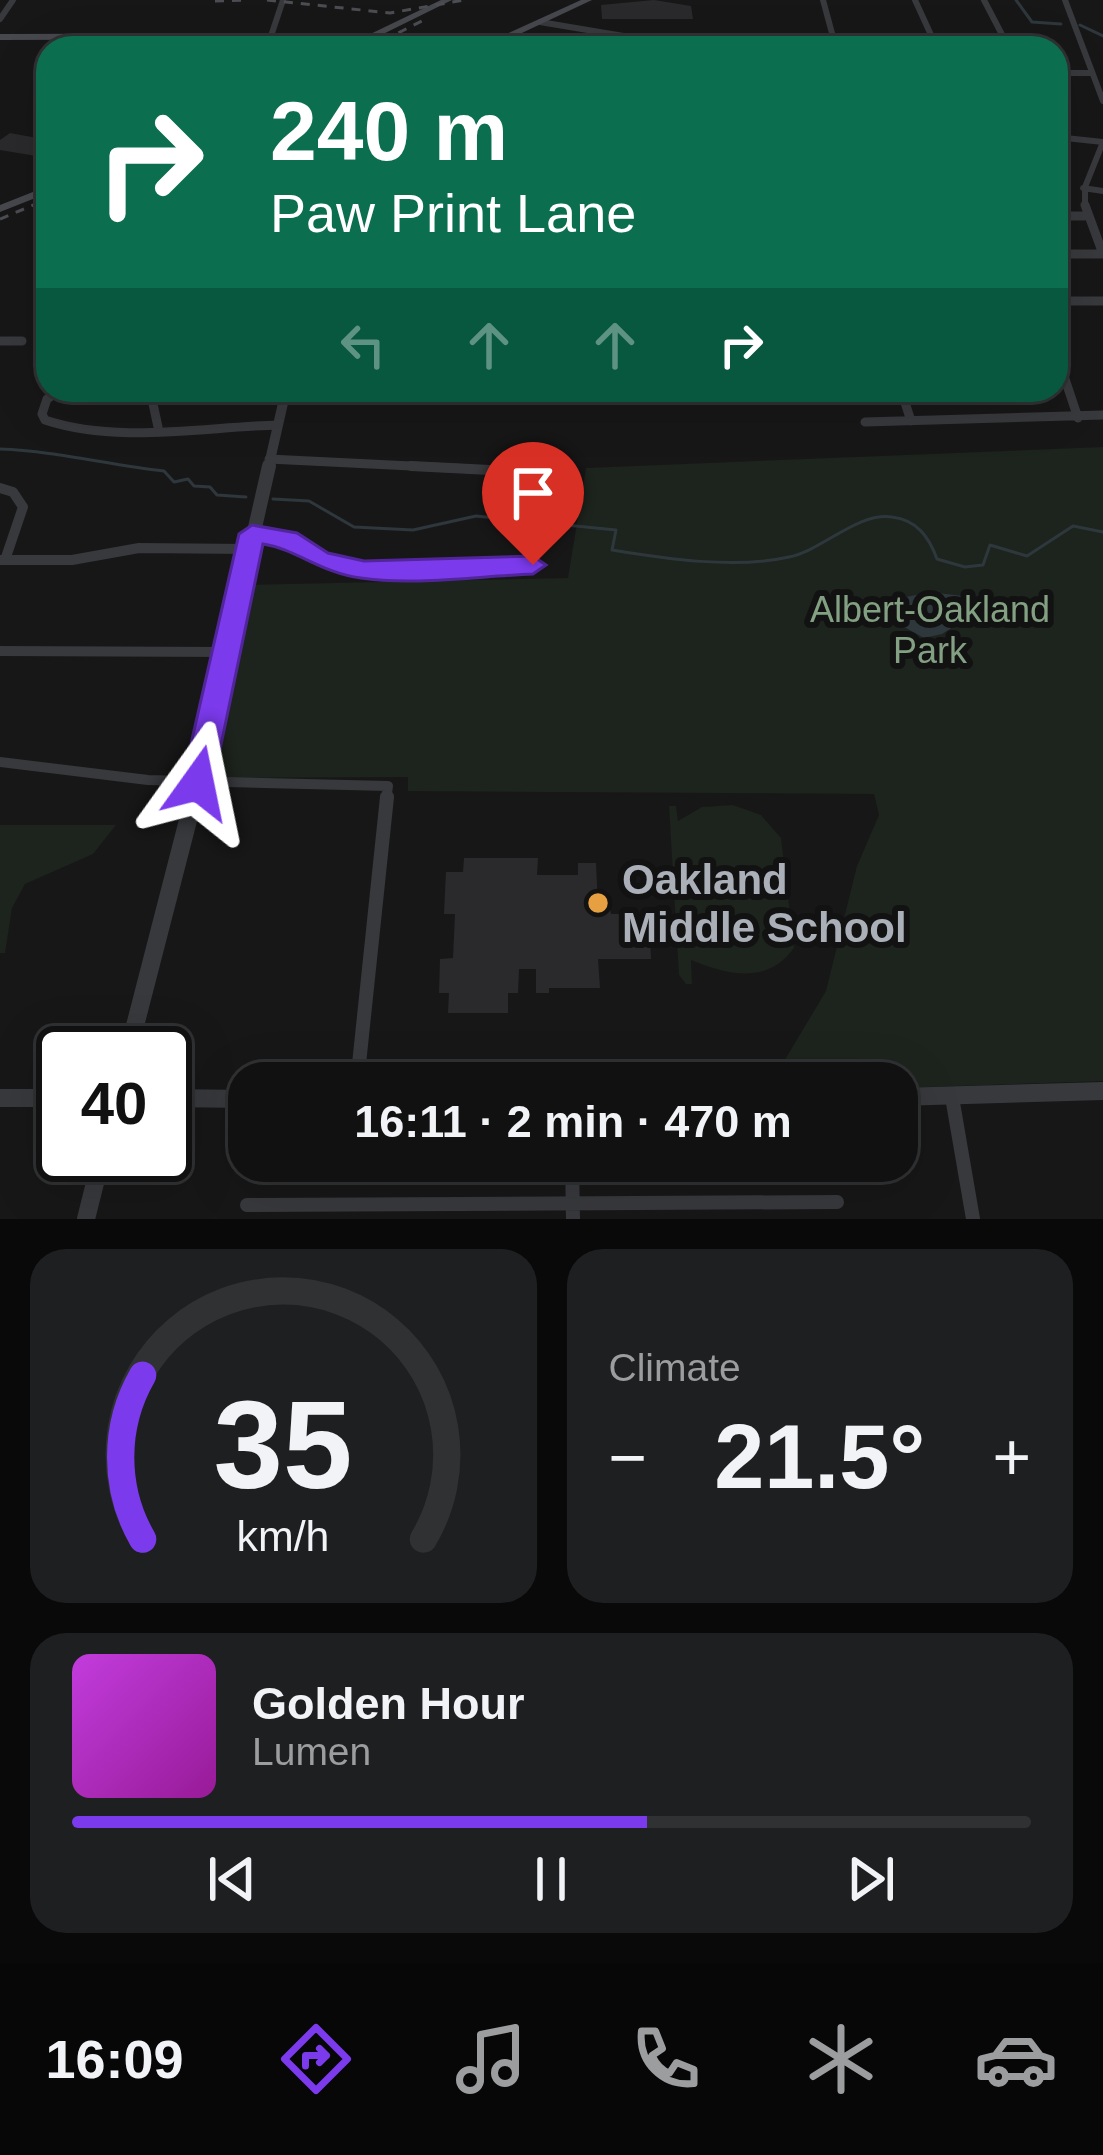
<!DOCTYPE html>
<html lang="en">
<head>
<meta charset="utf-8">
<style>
  body { margin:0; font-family:Helvetica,sans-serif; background:#1e1f20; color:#f1f3f6; height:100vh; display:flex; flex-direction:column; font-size:45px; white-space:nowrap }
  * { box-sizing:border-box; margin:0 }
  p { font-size:39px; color:#9c9d9f }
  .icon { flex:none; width:66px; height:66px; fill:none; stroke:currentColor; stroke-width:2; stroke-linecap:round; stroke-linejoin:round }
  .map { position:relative; height:1219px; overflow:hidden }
  .side { display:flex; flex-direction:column; gap:30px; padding:30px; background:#09090a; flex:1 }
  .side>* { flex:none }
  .guide { position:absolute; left:36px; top:36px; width:1032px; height:366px; border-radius:36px; box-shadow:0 12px 48px #0002,0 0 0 3px #303132; background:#0b6e4f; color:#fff; overflow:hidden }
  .speed { position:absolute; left:36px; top:1026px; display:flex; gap:24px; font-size:60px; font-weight:700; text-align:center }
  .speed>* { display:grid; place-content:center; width:156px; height:156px; border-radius:50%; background:#111112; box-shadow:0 12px 48px #0002,0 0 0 3px #303132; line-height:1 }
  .speed .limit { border:6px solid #111; border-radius:18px; background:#fff; color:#111 }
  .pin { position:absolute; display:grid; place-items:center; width:102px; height:102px; color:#fff; margin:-123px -51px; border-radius:50% 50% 50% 0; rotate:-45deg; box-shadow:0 0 12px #0007 }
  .pin .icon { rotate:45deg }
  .me { position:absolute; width:132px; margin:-66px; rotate:12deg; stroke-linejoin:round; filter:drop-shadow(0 0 9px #0008) }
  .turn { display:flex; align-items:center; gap:42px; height:252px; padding:0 36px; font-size:54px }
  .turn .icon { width:156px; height:156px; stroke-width:2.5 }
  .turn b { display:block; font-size:84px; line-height:102px }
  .lanes { display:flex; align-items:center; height:114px; padding:0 36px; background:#0003; justify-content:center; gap:60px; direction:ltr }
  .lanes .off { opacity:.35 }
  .big { font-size:90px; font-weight:600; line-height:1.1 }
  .side .tile { flex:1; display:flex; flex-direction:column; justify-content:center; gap:18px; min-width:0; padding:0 42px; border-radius:36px; background:#1e1f20 }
  .side .dial { align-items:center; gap:0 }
  .dial svg { height:312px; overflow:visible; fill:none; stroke:#303132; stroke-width:7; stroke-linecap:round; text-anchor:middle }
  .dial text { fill:#f1f3f6; stroke:none }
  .song { display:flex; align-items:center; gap:36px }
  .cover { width:144px; height:144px; border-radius:18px; background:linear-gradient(135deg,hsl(290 70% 55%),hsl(300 70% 35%)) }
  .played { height:12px; border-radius:6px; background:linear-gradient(90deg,#7c3aed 60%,#303132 60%) }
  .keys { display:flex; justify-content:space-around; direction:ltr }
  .heat { display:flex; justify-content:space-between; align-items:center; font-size:66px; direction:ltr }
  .side .tiles { flex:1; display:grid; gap:30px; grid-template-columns:1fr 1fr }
  .tile:last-child { grid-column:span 2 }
  .trip { position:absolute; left:228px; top:1062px; width:690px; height:120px; border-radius:36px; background:#111112; box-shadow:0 12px 48px #0002,0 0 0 3px #303132; font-weight:600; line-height:120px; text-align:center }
  .tabs { display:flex; height:192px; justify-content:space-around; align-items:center; background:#070707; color:#9c9d9f }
  .tabs .icon { width:84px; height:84px }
  .tabs .on { color:#7c3aed }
  .tabs b { font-size:54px; color:#f1f3f6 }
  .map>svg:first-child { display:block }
  .green { fill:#1d231d }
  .water { fill:#2e373c }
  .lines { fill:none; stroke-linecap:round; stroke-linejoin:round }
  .stream { stroke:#2e373c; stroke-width:3 }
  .building { fill:#2a2a2c }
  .minor-far3 { stroke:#38393d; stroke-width:6 }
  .minor-far2 { stroke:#38393d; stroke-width:9 }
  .minor-far1 { stroke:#38393d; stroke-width:10 }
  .minor { stroke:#38393d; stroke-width:14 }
  .tertiary-far2 { stroke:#38393d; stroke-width:10 }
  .tertiary-far1 { stroke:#38393d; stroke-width:14 }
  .tertiary { stroke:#38393d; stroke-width:18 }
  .secondary { fill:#46484d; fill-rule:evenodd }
  .rail { stroke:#4b4d52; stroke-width:3; stroke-dasharray:9 8; stroke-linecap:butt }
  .route { fill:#7c3aed; stroke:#51269a; stroke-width:3 }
  .poi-dot { fill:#e69f41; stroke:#121213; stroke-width:4.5 }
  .labels { text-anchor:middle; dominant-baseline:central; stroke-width:12; stroke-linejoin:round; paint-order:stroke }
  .park-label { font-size:36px; fill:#83a182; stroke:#121213 }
  .near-poi-label { font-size:42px; font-weight:bold; fill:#aaafb8; stroke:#121213; text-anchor:start }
</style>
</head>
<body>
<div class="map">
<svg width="1103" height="1219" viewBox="0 0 1103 1219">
  <rect width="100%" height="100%" fill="#171718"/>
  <path class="green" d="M1103,447V1081L897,1088V1083H771L826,991L857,866L879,815L874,794L408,791V777L215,778L208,771L248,585L568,578L586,468Z
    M733,805L761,815L781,838L794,948C767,985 728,975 691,960L692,984H686L679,975L669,806H676L678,821L702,807Z
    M0,825H116L93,854L25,884L12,908L5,953H0Z"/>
  <path class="water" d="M929,592L963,596L976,605L975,613L942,634L924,638L861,603L863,598L893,600Z"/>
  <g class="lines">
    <path class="stream" d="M1016,0L1032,22L1061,24
      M1080,25L1103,36
      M0,449C56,451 108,465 164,471L174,482L188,479L194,486L210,487L217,495L246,497
      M273,499L309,501L354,527L413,530L476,516L616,530L612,550C666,559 735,569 789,557C823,550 857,512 892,517C917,520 929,537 937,559L965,567L983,565L990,545L1027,556L1073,526L1103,532"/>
  </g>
  <path class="building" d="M654,0L691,6L693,19H602L601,5Z
    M10,133L48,140V158L0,150V140Z
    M464,858H538L537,875H578V863H596L598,908L610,909L611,914H649L651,959H598L600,988H549V993H536V969H519L518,993H508V1013H448L449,993H439L440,959L453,958L455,914H444L446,872H463Z"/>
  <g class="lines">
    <path class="minor-far3" d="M823,0L836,48
      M915,0L937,48
      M984,0L1009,48
      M1065,0L1103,101
      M0,19L13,0
      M540,22L695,48
      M271,36L283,0
      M1056,73H1092
      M1056,137L1103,142
      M1083,188L1103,191
      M1085,208V187L1103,142"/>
    <path class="minor-far2" d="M1085,205L1103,254
      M1056,216H1084
      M1056,254H1103
      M1056,301H1103
      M0,341H22
      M1056,352L1078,418
      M61,390L47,399L42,414L45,420C117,444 203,427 278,425
      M150,390L158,427
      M901,390L911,421
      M865,422L1103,415
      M269,459L472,469"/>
    <path class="minor-far1" d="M411,466L530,472
      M0,488L13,492L23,507L5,560
      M252,534C288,537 316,562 351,568C411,578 473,568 533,565
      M0,560H72L139,548L248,549
      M0,651L226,652
      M0,762L148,780L388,786L386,800"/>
    <path class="minor" d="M357,1083L387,797
      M952,1097L973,1219
      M572,1161L573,1219
      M247,1205L837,1202"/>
    <path class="tertiary-far2" d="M268,469L286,390"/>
    <path class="tertiary-far1" d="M193,800L269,466"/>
    <path class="tertiary" d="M128,1053L194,797
      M897,1097L1103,1091
      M0,1098H63
      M165,1098L249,1099
      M86,1219L102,1155"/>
    <path class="secondary" d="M441,0H452L371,40L420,45L424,48H396L310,39L0,40V34L310,33L360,39Z
      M581,0H592L505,41L458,48H436L500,37Z
      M48,186V193L0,212V205Z"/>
    <path class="rail" d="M267,0L390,13L464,0
      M215,1L246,0
      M368,48L428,18
      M0,219L48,199"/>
  </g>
  <path class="route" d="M252,525L297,533L328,553L364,561L533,556L546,565L533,574C480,576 412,586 361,578C321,573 296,549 263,544L213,783L209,791H187L182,783L239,534Z"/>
  <circle class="poi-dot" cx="598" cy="903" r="12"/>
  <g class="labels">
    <g class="park-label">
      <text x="930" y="609">Albert-Oakland<tspan x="930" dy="41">Park</tspan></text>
    </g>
    <g class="near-poi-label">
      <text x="622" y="879">Oakland<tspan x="622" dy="48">Middle School</tspan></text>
    </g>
  </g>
</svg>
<div class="speed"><div class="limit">40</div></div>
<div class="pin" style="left:533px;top:565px;background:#d93025"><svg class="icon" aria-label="arrive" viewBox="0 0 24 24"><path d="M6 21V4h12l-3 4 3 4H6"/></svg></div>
<svg class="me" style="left:198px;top:783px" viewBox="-20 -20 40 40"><path d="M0-17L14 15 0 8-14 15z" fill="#7c3aed" stroke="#fff" stroke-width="4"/></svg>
<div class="trip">16:11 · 2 min · 470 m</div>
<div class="guide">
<div class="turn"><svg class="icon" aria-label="right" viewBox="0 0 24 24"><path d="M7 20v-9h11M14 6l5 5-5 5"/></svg><div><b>240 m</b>Paw Print Lane</div></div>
<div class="lanes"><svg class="icon off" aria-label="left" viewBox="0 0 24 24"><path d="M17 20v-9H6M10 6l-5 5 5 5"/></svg><svg class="icon off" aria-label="ahead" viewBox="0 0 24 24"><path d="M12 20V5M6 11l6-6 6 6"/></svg><svg class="icon off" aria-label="ahead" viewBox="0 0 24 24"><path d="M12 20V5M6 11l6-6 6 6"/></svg><svg class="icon" aria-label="right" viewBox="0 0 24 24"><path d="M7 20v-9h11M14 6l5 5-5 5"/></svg></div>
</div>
</div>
<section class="side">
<div class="tiles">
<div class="tile dial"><svg viewBox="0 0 100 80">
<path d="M14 69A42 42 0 1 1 86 69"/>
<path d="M14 69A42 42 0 0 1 14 27" stroke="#7c3aed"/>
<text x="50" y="56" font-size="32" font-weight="700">35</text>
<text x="50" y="72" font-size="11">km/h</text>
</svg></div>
<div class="tile"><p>Climate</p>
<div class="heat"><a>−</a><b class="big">21.5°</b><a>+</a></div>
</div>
<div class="tile">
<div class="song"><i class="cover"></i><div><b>Golden Hour</b><p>Lumen</p></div></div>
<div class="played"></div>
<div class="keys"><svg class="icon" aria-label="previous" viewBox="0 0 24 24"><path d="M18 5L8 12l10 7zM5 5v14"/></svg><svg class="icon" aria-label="pause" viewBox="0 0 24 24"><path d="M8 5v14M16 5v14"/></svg><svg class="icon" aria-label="next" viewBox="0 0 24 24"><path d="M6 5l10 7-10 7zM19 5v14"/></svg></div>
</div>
</div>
</section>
<nav class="tabs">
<b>16:09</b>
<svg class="icon on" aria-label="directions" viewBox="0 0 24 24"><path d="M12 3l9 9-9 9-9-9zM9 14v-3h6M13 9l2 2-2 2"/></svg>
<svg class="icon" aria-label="music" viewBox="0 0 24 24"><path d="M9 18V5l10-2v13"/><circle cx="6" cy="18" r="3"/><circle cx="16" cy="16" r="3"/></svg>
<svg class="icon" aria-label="phone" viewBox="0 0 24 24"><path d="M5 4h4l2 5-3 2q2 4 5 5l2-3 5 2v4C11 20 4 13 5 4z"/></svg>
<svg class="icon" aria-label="climate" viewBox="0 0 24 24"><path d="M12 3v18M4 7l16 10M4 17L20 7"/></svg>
<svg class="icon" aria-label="car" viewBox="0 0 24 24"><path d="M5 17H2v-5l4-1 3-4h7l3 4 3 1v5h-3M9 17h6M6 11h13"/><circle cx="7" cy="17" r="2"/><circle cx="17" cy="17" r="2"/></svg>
</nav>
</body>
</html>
